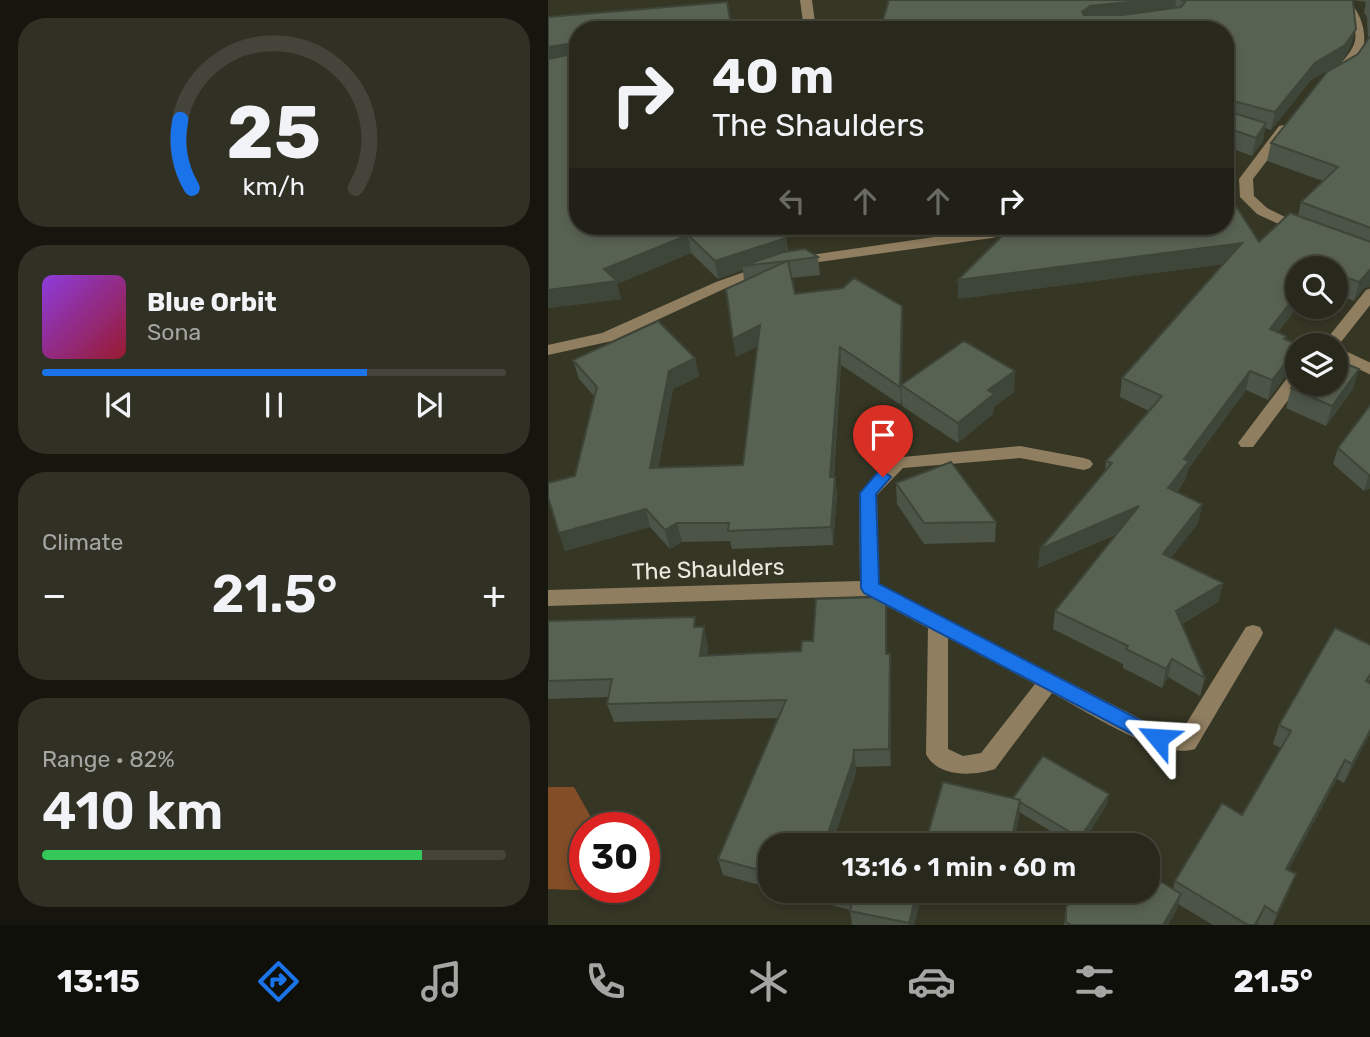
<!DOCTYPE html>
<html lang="en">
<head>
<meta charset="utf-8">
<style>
  body { margin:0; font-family:Rubik,sans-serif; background:#303025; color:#f1f3f6; height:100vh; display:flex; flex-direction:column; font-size:26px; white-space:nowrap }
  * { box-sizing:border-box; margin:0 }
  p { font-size:23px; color:#a5a6a3 }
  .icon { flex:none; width:38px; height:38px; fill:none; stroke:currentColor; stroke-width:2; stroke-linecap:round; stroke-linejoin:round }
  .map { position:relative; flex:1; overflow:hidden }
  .panel { display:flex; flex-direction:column; gap:18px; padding:18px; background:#16160f; width:548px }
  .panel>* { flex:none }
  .guide { position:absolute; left:21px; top:21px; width:665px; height:214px; border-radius:28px; box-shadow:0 4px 10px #0003,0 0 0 2px #44443b; background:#28281c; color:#f1f3f6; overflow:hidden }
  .controls { position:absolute; left:737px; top:256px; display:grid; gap:14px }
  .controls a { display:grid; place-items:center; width:63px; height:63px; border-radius:50%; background:#28281c; box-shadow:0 4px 10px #0003,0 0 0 2px #44443b; font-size:35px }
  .speed { position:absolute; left:21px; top:812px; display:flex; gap:14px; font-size:35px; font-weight:700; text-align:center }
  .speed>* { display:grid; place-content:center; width:91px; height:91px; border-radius:50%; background:#28281c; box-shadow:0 4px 10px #0003,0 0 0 2px #44443b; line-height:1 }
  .speed .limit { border:10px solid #d22; background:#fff; color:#111 }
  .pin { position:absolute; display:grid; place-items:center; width:60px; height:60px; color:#fff; margin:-72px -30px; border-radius:50% 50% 50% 0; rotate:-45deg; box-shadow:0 0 7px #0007 }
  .pin .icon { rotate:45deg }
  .me { position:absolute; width:77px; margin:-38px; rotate:297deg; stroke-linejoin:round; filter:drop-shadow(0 0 5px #0008) }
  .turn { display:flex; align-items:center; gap:24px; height:147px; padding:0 28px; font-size:32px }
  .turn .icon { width:91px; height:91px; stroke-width:2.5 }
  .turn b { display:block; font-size:49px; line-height:60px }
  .lanes { display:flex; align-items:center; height:66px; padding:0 28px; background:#0003; justify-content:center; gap:35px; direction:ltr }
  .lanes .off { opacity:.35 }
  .big { font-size:52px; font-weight:600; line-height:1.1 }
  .panel .tile { flex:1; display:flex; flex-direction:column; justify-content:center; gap:10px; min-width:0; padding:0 24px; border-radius:28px; background:#303025 }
  .panel .dial { align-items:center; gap:0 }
  .dial svg { height:182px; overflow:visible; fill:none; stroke:#44443b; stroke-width:7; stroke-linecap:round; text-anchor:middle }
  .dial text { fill:#f1f3f6; stroke:none }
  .song { display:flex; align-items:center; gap:21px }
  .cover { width:84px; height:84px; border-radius:10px; background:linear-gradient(135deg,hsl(270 70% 55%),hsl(350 70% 35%)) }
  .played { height:7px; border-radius:4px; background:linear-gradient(90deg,#1a73e8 70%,#44443b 70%) }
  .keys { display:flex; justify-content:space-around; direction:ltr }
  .heat { display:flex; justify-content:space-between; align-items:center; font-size:38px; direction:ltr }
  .charge { height:10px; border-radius:5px; background:linear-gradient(90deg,#34c759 82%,#44443b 0) }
  .trip { position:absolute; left:210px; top:833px; width:402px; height:70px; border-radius:28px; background:#28281c; box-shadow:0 4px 10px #0003,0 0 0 2px #44443b; font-weight:600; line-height:70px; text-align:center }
  .menu { display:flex; height:112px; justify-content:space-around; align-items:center; background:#10100b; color:#a5a6a3 }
  .menu .icon { width:49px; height:49px }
  .menu .on { color:#1a73e8 }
  .menu b { font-size:32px; color:#f1f3f6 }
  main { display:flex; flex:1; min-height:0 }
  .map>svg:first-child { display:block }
  .green { fill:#824d27 }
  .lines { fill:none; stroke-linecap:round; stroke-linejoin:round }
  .minor { fill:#907e60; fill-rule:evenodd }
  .wall { fill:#4c5447 }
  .shaded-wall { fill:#3e4539 }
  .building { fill:#586252; stroke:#3e4539; stroke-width:2 }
  .route { fill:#1a73e8; stroke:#114b97; stroke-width:2 }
  .labels { text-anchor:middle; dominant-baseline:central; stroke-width:7; stroke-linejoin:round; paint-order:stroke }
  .street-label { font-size:23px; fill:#e9e9de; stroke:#363625 }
</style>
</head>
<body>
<main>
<section class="panel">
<div class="tile dial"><svg viewBox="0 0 100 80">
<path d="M14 69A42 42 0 1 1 86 69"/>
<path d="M14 69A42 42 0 0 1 9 39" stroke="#1a73e8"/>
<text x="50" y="56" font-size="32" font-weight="700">25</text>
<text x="50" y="72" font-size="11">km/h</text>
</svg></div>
<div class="tile">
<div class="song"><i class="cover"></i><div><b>Blue Orbit</b><p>Sona</p></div></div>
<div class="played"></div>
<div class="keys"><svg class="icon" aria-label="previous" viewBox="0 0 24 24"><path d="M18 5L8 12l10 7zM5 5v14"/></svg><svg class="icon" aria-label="pause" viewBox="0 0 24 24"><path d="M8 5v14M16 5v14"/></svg><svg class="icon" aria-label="next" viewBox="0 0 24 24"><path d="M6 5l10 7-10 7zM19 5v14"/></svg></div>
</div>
<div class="tile"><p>Climate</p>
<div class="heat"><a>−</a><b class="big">21.5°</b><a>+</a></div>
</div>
<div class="tile"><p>Range · 82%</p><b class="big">410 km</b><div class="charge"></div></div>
</section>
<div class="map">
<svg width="823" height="925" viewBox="0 0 823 925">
  <rect width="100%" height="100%" fill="#363625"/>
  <path class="green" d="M0,787H26L49,828H37V887H59L52,891L0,889Z"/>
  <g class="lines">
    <path class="minor" d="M252,0H264L268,30H256Z
      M788,0H800C823,23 823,63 791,76L785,72C813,42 816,34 788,0Z
      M736,125L743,129L705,179L706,196L719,208L759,228L761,231L759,234L754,235L709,214L692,197L691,179L731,126Z
      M462,226H487L485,229L444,238L249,265L242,261L249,257Z
      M219,264L224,266L226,269L224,272L178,288L64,341L0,355V345L54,333L168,282Z
      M823,288V304L789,347L823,363V375L788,358V345H774L818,290Z
      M749,372V383H753L705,447H693L690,443L693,439L743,373Z
      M472,446L536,458L542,460L545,464L542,468L536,470L472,458L355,468L329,495L331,584L616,731L633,732L698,627L705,625L712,627L715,633L712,639L647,749C612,761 537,710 504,693L447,769C426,776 390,778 378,754L380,628L320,596L0,606V590L312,581L311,493L344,458ZM400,638L487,684L433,753L415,756L400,749Z"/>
  </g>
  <path class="wall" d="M446,0H804L803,46L793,63L763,80L723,130L717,128L715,141L704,156L677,146V127Z
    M805,0H823V286L816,288L806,301L788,294V268H749L750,306L730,332L738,336L737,339L741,371L720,400L698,390L640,469L637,480L629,492L654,504L650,523L623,558L675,583L670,602L634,624L657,678L652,696L620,677L614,688L575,668V664L505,629L507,611L569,534L490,568L492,549L557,472L558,461L601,411L572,397L574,378L676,264L410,299L711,242L750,216L753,202L775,181L719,161L723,143L810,54L820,38L819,17L816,13L818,2Z
    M179,2L184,30H30V226H231L232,231L231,234L238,238L240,251L257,249L270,257L272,275L243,278L247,294L295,288L306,278L354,306L353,385L416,341L467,371L466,392L446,407L445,414L410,443L354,406L353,393V405L293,365L286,477H287L289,495L285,545L184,549L182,541L134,542L122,549L102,527L17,551L0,497V483L27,476L47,397L31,379L25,360L110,321L147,358L151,376L125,389L110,468L195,465L210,346L188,357L178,289L196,281L195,270L170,279L143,253L69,284L73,299L0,308V17Z
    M271,226H288L283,230Z
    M743,388L805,389L778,426L738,408Z
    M823,404V488L816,491L785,464L790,448Z
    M348,483L448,522L447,542L376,544L349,504Z
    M338,597L339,654H342L343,672V766L308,767L307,777L222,845V888L175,875L170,859L230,718L66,722L59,704L61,697L0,699V621L149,627L160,646L159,655L253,651L265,641Z
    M823,645V678L820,682L823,684V732L796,783L789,779L740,870L748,874L725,925H712L710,924L709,925H665L630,904L628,911L620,925H516L518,907L625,889L627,881L694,815L733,748L725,744L731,725Z
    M465,798L559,804L533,845H526L471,812L465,845H380V834Z
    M232,891H375L366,925H304L302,910Z"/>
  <path class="shaded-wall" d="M601,0H628L626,14L541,23L534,12L542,6Z
    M808,29L803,46L793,63L763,80L723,130L727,112L767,63Z
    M26,43L30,59L0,64V47Z
    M718,123L715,141L704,156L708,138Z
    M224,226H231L232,231L227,242L238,238L240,256L194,266L195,270L170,279L167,261L223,229Z
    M140,235L143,253L69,284L73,299L0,308V290L56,269Z
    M694,243L691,262L410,299V280Z
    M823,269V286L816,288L806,301L811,282Z
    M749,294V306H750L717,348L722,329Z
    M354,306L355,325L353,405L352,387Z
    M212,325L215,343L188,357L185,339Z
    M292,347L293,365L284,495L282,477Z
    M746,352H749V370L741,371L720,400L724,380Z
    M147,358L151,376L125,389L106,486L102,468L121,371Z
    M811,369L805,389L778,426L784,406Z
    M467,371L466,392L446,407L445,414L410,443V423L440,390Z
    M702,371L698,390L640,469L637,480L617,507L620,488L636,459Z
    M821,475H823V488L816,491Z
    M287,477L289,495L285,545L283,527Z
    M654,504L650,523L612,572L615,554Z
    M591,506L588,525L490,568L492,549Z
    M98,509L102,527L17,551L11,533Z
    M129,523L134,542L122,549L117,530Z
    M675,583L670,602L624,629L628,611Z
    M338,597L339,615V672L338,654Z
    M156,627L160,646L157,674L152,656Z
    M342,654L343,672V766L341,749Z
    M624,659L620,677L614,688L618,669Z
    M823,729V732L796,783L804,764Z
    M306,750L308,767L307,777L284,845H276Z
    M797,760L789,779L731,887L738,869Z
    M561,794L559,804L533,845H531L532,838Z
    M472,800L471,818L465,845H462Z
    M748,874L741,892L725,925L729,914Z
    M369,891H375L366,925H361Z
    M633,894L628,911L620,925H615Z
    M717,906L709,925H707Z"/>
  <path class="building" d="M341,0H601L542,6L534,12L536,15H575L633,7L637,2L633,0H804L805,2L808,29L797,45L767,63L727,112L678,99L679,111L718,123L708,138L677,127V30H332Z
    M179,2L184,30H30V226H224L223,229L238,238L167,261L140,235L56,269L69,281L0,290V59L29,53V45L26,43L0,47V17Z
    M823,35V228L753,202L790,167L723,143L779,72L810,54Z
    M677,189L711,242L742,213L823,242V269L811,282L788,274V268H749V294L722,329L738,336L736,339L751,345H749V352H746L724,380L702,371L636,459L641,461L620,488L654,504L615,554L675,583L628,611L657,678L624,659L618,669L578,649L580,646L507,611L591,506L492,549L564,463L558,461L614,396L574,378L694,243L410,280L464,226H677Z
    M257,249L270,257L240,261L247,294L295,288L306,278L354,306L352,387L292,347L282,477H287L283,527L180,531L181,523H129L117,530L98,509L11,533L0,497V483L27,476L49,387L25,360L110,321L147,358L121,371L102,468L195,465L212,325L185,339L178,289L239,261L194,266L236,252Z
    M416,341L467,371L440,390L446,394L410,423L353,385Z
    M788,360L811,369L784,406L743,388L749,380V383H788Z
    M823,404V475H821L790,448Z
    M403,462L448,522L376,523L348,483Z
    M338,597V654H342L341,749L306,750L305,760L276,845H279H222V873L170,859L238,700L59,704L64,679L0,681V621L147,617L146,627H156L152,656L253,651L254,641H265L268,599Z
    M787,628L823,645V673L818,681L823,684V729L804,764L797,760L738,869L748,874L729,914L717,906L707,925H700L627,881L674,803L694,815L743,731L731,725Z
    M495,756L561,794L532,838L472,802V800L465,798Z
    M395,782L472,800L462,845H429L380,834Z
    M600,874L633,894L615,925H523L518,922V907L528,891H600Z
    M290,891H369L361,923L302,911L306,895Z"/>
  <path class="route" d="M335,471L343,477L328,494L331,584L617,733L620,738L617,744L610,747L603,744L316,593L313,588L312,493L329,473Z"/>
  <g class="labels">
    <g class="street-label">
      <text transform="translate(160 569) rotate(-2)">The Shaulders</text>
    </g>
  </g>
</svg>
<div class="controls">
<a><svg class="icon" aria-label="search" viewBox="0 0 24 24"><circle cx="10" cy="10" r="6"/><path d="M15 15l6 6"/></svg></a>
<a><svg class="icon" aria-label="layers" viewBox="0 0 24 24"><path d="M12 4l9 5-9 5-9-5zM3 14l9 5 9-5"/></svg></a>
</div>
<div class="speed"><div class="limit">30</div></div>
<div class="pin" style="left:335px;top:477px;background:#d93025"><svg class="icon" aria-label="arrive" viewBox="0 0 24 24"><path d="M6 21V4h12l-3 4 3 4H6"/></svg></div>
<svg class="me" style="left:610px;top:738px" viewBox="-20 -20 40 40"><path d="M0-17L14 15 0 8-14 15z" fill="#1a73e8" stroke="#fff" stroke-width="4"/></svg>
<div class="trip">13:16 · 1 min · 60 m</div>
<div class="guide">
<div class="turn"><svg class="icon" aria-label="right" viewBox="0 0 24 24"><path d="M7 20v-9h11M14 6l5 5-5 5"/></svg><div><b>40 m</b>The Shaulders</div></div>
<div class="lanes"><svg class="icon off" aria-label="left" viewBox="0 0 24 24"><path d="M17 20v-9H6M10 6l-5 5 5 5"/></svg><svg class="icon off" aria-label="ahead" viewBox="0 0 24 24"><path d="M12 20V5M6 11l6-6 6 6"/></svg><svg class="icon off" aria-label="ahead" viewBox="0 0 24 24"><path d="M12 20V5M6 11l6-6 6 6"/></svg><svg class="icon" aria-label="right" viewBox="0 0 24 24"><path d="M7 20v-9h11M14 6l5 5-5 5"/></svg></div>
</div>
</div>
</main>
<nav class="menu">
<b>13:15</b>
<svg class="icon on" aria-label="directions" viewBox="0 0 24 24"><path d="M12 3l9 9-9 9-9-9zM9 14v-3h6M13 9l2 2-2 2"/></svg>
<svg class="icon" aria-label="music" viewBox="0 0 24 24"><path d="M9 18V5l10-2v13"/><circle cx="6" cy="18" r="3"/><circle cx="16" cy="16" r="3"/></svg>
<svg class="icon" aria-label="phone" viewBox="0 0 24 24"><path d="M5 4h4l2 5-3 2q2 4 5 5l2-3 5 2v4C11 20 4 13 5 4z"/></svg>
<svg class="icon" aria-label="climate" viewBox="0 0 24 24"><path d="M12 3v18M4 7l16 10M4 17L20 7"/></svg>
<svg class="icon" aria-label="car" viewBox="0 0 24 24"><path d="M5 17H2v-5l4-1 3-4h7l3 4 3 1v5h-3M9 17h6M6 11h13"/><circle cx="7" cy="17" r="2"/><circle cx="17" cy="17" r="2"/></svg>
<svg class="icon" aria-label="filters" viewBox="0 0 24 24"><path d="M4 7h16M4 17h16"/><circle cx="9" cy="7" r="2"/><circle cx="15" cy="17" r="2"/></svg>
<b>21.5°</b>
</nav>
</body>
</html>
